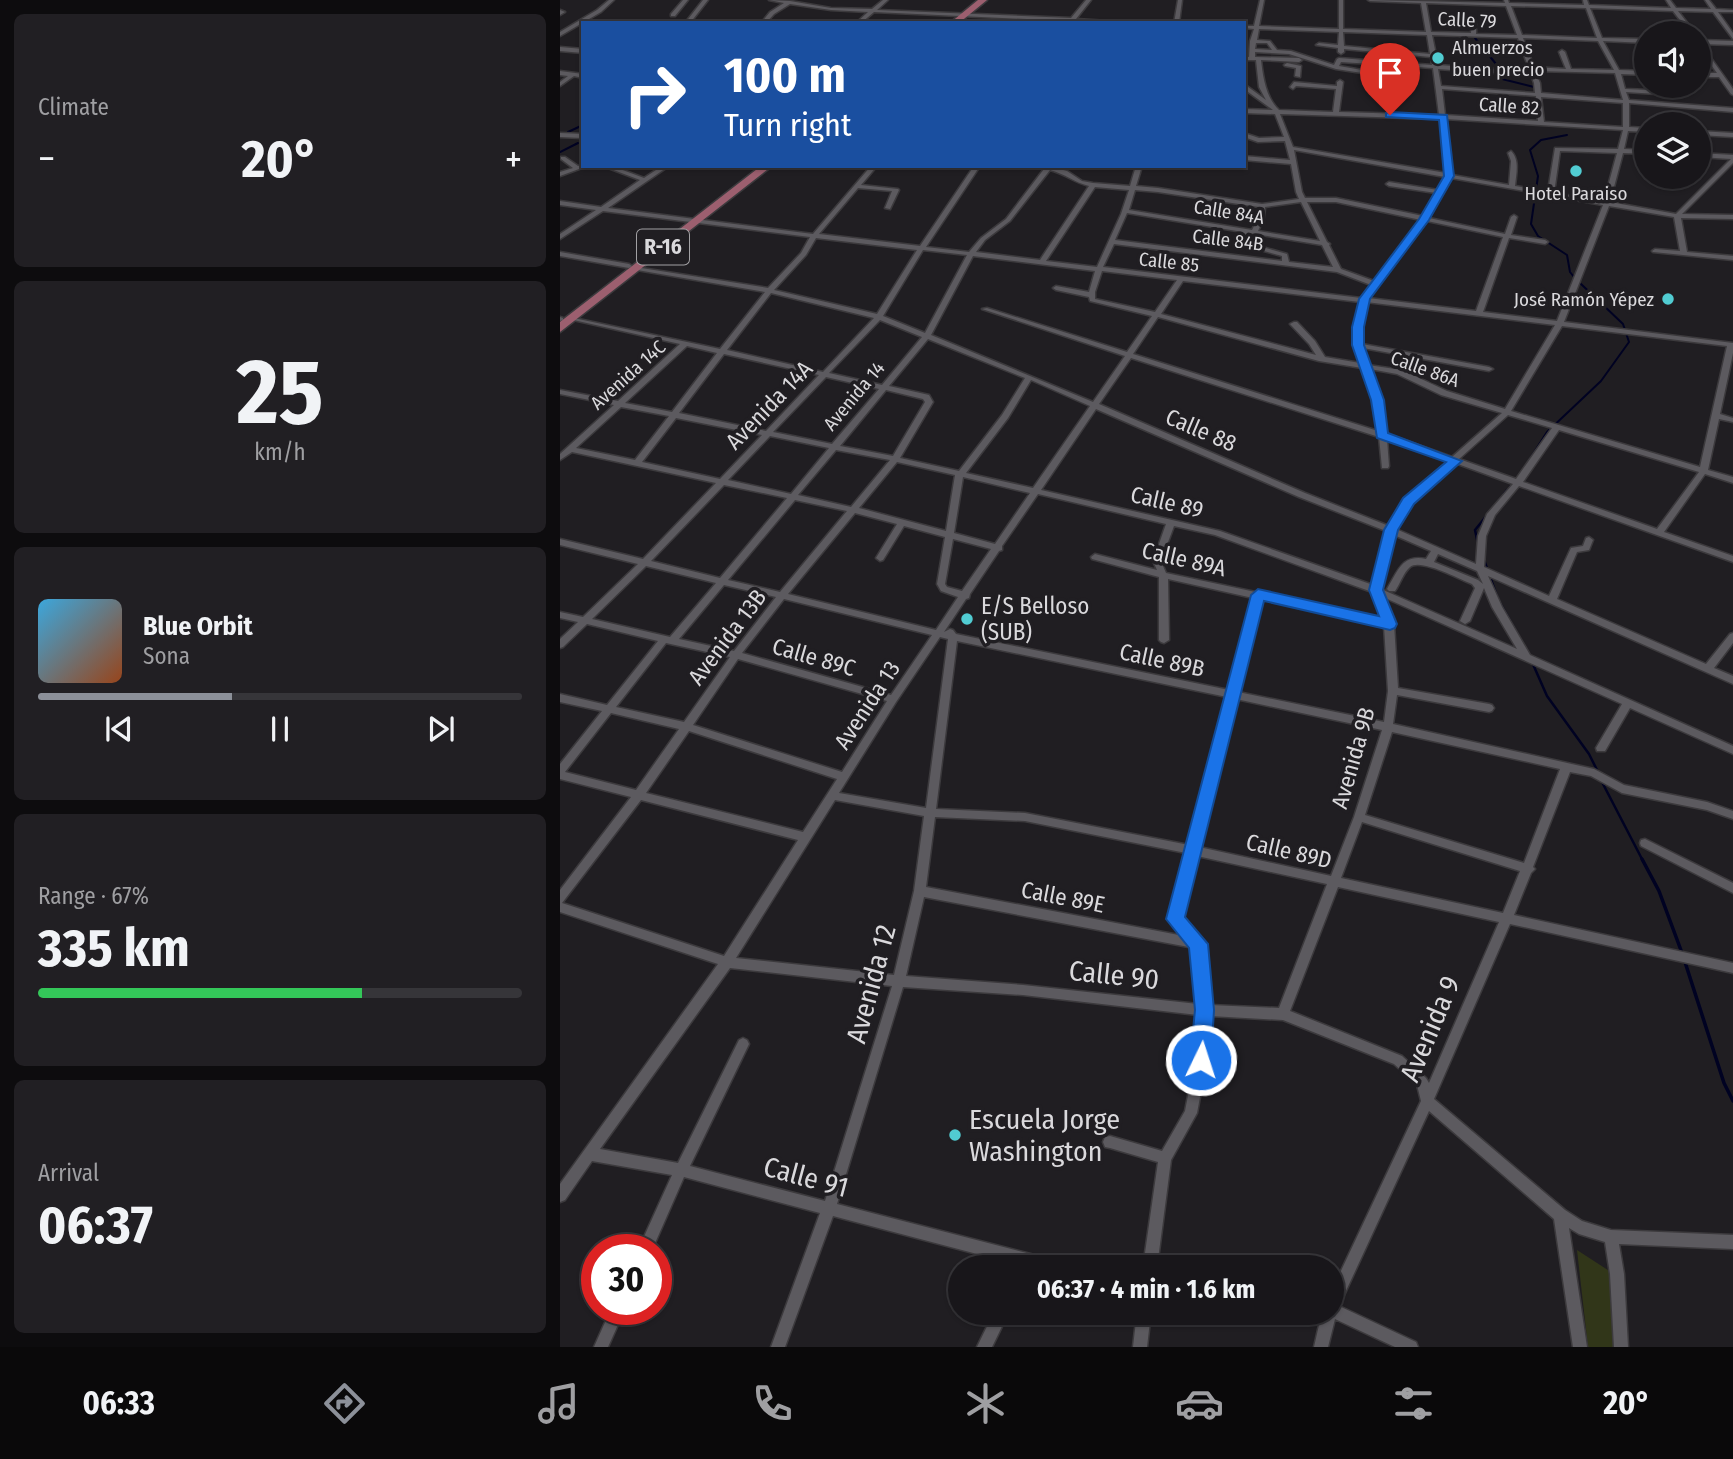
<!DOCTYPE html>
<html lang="en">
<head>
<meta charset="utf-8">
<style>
  body { margin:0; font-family:"Fira Sans Condensed",sans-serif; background:#211f23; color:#f1f3f6; height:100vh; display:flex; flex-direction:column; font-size:26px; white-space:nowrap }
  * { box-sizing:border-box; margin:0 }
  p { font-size:23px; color:#9f9fa2 }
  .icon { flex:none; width:38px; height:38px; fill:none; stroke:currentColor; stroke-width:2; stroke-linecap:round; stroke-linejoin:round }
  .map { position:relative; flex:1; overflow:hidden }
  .side { display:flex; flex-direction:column; gap:14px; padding:14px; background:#0d0c0e; width:560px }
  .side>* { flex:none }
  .guide { position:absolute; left:21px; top:21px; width:665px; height:147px; border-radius:0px; box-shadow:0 2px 5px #0004,0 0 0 2px #363539; background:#1a4fa0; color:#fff; overflow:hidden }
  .buttons { position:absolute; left:1074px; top:21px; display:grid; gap:14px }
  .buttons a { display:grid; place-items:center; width:77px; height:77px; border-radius:50%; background:#18161a; box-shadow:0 2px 5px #0004,0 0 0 2px #363539; font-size:35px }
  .speed { position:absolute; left:21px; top:1234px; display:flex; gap:14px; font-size:35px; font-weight:700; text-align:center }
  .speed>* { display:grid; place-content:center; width:91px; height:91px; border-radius:50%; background:#18161a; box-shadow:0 2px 5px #0004,0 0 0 2px #363539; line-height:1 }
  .speed .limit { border:10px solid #d22; background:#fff; color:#111 }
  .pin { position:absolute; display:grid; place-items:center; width:60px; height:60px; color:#fff; margin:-72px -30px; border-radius:50% 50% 50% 0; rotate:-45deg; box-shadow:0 0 7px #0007 }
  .pin .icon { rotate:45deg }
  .me { position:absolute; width:77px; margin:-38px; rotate:4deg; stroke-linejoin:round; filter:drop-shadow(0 0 5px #0008) }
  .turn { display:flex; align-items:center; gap:24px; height:147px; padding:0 28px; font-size:32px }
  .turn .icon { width:91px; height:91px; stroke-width:2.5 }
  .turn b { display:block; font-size:49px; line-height:60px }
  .big { font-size:52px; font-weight:700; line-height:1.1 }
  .side .tile { flex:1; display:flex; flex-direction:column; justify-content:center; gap:10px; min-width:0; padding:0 24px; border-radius:10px; background:#211f23 }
  .side .dial { align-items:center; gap:0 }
  .dial b { font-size:91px; line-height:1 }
  .song { display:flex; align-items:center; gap:21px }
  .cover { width:84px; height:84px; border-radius:10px; background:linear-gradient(135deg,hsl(200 70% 55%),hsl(20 70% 35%)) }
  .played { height:7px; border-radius:4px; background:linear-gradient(90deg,#8c9099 40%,#363539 40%) }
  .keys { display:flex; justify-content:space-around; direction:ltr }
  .heat { display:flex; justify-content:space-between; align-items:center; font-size:38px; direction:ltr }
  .charge { height:10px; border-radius:5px; background:linear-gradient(90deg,#34c759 67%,#363539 0) }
  .trip { position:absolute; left:388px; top:1255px; width:396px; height:70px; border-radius:35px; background:#18161a; box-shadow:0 2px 5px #0004,0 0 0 2px #363539; font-weight:700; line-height:70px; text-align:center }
  .tab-bar { display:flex; height:112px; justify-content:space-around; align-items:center; background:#0a090a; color:#9f9fa2 }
  .tab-bar .icon { width:49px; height:49px }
  .tab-bar .active { color:#8c9099 }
  .tab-bar b { font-size:32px; color:#f1f3f6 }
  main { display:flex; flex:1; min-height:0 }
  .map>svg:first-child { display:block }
  .green { fill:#313619 }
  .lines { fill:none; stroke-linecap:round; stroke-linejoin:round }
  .stream-far2 { stroke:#000222; stroke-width:2 }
  .stream-far1 { stroke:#000222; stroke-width:2.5 }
  .stream { stroke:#000222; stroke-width:3.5 }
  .minor-casing { stroke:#3c3a3d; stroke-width:3 }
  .primary-casing { stroke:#3c3a3d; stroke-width:3 }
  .minor { fill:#5c5a5f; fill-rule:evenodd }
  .primary { fill:#9c5f6f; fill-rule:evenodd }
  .route { fill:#1a73e8; stroke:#114b97; stroke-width:2 }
  .poi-dot { fill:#51ccd2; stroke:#201e22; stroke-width:2.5 }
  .labels { text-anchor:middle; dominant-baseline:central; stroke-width:7; stroke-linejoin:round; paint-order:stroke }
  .far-street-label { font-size:19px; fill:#dad9dc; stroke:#201e22 }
  .far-poi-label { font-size:19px; fill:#dad9dc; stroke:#201e22; text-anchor:start }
  .shield { fill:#201e22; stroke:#a2a1a4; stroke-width:2 }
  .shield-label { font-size:21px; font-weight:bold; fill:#dad9dc }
  .street-label { font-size:23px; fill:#dad9dc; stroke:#201e22 }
  .poi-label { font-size:23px; fill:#dad9dc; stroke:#201e22; text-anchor:start }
  .near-street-label { font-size:28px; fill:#dad9dc; stroke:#201e22 }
  .near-poi-label { font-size:28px; fill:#dad9dc; stroke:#201e22; text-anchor:start }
</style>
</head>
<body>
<main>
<section class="side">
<div class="tile"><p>Climate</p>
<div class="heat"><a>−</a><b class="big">20°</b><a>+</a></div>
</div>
<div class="tile dial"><b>25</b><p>km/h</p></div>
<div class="tile">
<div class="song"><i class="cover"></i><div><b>Blue Orbit</b><p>Sona</p></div></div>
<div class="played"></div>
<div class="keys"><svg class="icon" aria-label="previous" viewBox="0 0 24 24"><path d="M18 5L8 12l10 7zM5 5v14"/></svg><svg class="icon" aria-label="pause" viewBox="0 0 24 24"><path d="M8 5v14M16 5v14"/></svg><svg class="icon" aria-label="next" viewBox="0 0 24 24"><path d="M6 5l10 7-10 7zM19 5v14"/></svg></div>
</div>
<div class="tile"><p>Range · 67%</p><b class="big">335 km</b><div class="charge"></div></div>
<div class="tile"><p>Arrival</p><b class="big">06:37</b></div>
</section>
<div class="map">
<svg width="1173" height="1347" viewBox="0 0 1173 1347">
  <rect width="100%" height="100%" fill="#201e22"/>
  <path class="green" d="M1017,1250L1054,1274L1053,1347H1028Z"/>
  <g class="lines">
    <path class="stream-far2" d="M915,38L936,64L942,79L974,87
      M936,64L968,69
      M8,132L23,125
      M1007,135L981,140L970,150L978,176L971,224L978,236L1007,255L1010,272L1014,277
      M0,152L18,143
      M966,465L987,432L1041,381L1069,342L1063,324L1021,284
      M946,492L958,476"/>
    <path class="stream-far1" d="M939,501L947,490
      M918,544L915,530L928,514
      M924,560L938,599L966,649
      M972,662L987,696L1029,754L1038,772
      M1042,782L1083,861"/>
    <path class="stream" d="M1082,859L1099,891L1122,953
      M1124,959L1164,1083L1173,1101"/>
    <g class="minor-casing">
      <path id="minor" d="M49,0H54L41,12L0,36V32L37,10Z
        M123,0H128L115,16H111V14Z
        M143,0H148L130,23H125Z
        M209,0L230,1L271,8L312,9L323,0H328L317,10L511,18L526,0H531L516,19L580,23H509V21L314,12L301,23H296L308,12L271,10L230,4L214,14L206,23H201L210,12L224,3Z
        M618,0H622L619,23H614Z
        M700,0H704L699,26L779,29V0H783V29L866,32L861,3L810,1L808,0L945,3L944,0H948L949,3L1024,5L1023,0H1027L1029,5L1111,8L1106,0H1110L1116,8L1151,9L1145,0H1149L1156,9L1173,10V12H1158L1173,33V39L1153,12L1118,11L1135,33H1130L1113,11L1030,8L1042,38L1087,39V43L1043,41L1059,70L1087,71V75L1061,74L1065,89L1112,91L1115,93L1112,95L1066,92L1069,100L1173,108V112L1069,103V127L1087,128V132L1068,131L1064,149L1087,150V154L1063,153L1050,202L1116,214L1171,159L1139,157V153L1173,155V163L1122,214L1173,215V219L1121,218L1127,252L1173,256V260L1093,252L1092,251L1095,249L1120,251L1114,217L1049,206L1004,322L1173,343V353L1160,414L1173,418V422L1159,419L1148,470L1173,477V483L1145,474L1104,532L1173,556V562L959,486L935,515L926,536L924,567L989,596L1011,548L1023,546L1026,538L1029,537L1033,540L1029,550L1017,552L997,599L1146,664L1170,634L1173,633V643L1154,668L1173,676V684L928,576L942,607L970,655L1173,746V754L1070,708L1045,751H1037L1036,748L1062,704L823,597L834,624L838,688L929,704L932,705L934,708L932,711L929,712L837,695L833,724L1034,769L1064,785L1147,802L1173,811V819L1147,810L1062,793L1031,776L1010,772L973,867L975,869L971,873L954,915L1173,963V973L950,924L874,1099L1005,1210L1022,1221L1051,1230L1173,1235V1249L1059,1244L1064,1274L1068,1347H1054L1050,1274L1045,1242L1019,1234L1009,1228L1027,1347H1013L994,1219L869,1111L779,1306L856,1342L858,1347H835L775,1319L768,1347H754L762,1312H772V1290L861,1101L857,1085L834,1064L723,1020L650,1016L647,1060L637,1113L611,1160L597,1267H583L598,1162L550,1148L545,1147L543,1142L545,1137L550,1136L602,1151L625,1111L635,1060L638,1015L463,995L343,987L277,1204L494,1260L499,1262L501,1267H467L273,1216L225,1347H211L260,1213L124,1177L92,1250H78L112,1175L32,1161L5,1200L0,1202V1184L158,964L0,912V890L71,797L0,779V764L42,711L0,702V694L47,705L98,641L27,624L3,647L0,648V639L18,622L0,618V612L23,617L78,564L0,545V539L83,559L156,483L12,452L0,460V454L54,405L0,394V390L58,401L120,344L9,319V317L160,349L205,292L77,270L75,269V267L208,288L241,253L250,237L43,211L0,239V234L36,210L0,205V201L41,207L80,180L43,166H52L84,178L102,166H109L48,208L253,234L311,166H317L301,185L338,189L339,190L330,209L325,208L332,191L298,188L259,234L360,246L414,166H420L366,247L409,252L421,238L446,219L484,169L475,166H493L492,167L507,171L522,181L533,183L570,186L576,166H582L576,186L598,188L702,204L739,199L736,192L731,164L684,160V156L730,160L725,141L698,142L684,137V133L699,138L724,137L715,114L684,113V109L713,110L684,89V84L706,100L699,87L696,60H684V56L689,57L690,41L694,29L684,28V26H694ZM866,3L946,6L957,35L916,34V20L914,19L912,20L911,33L871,32ZM951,6L1026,8L1037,38L962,35ZM699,29L779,32L778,45L759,43L756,45L778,48V52L781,54L784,52V49L871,57L872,65L779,58L777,59L774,65L731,51L717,50L710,41L697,40ZM783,32L867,35L870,54L784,46ZM872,35L958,38L974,83L975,93L881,86L878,69L934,73L937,71L934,69L878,65ZM963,38L1038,41L1054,70L1011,69L1005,52L1002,50L999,52L1006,69L974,67ZM696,43H707L712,50L695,49ZM695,52L729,54L776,69L822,76L837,84L839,83V81L825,74L779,66L781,62L873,68L879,115L779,112L783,82L780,80L777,82V86L734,82L730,87L733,89L736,86L776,89L773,112L719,110C706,98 703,78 701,60L739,62L742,60L739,58L695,57ZM975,71L1055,73L1063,100L981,93L980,83ZM882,89L976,96L978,121L885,115ZM981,97L1063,103V127L984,122ZM720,114L880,119L886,173L733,147ZM885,119L1063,130L1058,149L995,148L988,191L955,186C956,174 960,160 951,151L948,153L951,161L949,185L892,175ZM734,150L885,177L878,190L829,182L826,184L829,186L876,193L863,216L776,198H745L742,192ZM1000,151L1057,153L1044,201L994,193ZM490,170C506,174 513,182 529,186L480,260L416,252L425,240L450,221ZM891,178L1043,205L997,321L923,312L949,238L985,244L988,242L985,240L951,235L957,217L954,215L951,217L945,234L869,218ZM535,187L569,190L561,214L537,267L486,261ZM575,190L598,192L699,207L698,218L692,230L569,210ZM741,202L760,241L698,231L704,218L705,207ZM747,202H776L861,220L814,281L781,269L769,245L770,244L767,242ZM567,213L683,232L678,243L679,244L722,256V261L555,240ZM867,221L943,237L916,311L808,298ZM689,233L762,245L773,267L729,262L727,254L685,242ZM256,238L357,250L317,314L214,290L246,255ZM554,244L777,272L811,285L801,298L543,267ZM363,250L407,255L365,333L323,316ZM413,256L535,271L529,292L496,286L493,288L496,290L529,297L530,301L592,316L567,352L427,308L422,309L565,356L533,402L371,335ZM542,271L617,280L595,312L535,299V292ZM623,281L800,302C793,324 793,342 800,363L765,357L755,341L737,322H734L730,324L749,344L756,355L601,314ZM211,293L314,318L263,372L167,350ZM806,302L995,325L945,409L887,391L842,370L808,365L803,348L929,371L933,369L929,367L802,344L801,328ZM598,317L759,361L802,368L813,400L818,431L573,354ZM320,320L362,337L322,385L269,373ZM1002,326L1167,346L1140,467L951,411ZM368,339L465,378L442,415L399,471L340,458L373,402L369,395L329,386ZM127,346L157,353L112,412L65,403ZM164,354L259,375L206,431L119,413ZM571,358L819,437L822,468H828L829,466L827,439L888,461L845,499L829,526L745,493L539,404ZM810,369L837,374L881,395L942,413L892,457L827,434L821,400ZM266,377L319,389L272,444L213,432ZM471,380L530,406L473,488L406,473L448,418ZM326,390L363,399L365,402L333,456L280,446ZM61,407L109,416L75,460L16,448ZM536,409L739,497L826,531L813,585L660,531L481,490ZM948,415L992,428L956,479L899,459ZM116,418L202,435L160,479L82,462ZM999,430L1139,472L1097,529L963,482ZM210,436L269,448L231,494L168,480ZM276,450L330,460L291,507L238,495ZM337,462L395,475L386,531L299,508ZM895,463L953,484L927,514L918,536L916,564L836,529L851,503ZM403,477L470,493L435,544L394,533ZM164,485L227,498L160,578L91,561ZM478,494L606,524L593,561L597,570L535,554L531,557L532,559L599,577V640L601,642L604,643L609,640L608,579L693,598L669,690L396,634L393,630L390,629L384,632L406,599L409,598L410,594L439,551L442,550V546ZM235,500L287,511L220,592L168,580ZM295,513L337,524L316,558L320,561L323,560L344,526L385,537L377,584L381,591L398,597L376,630L228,594ZM614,526L655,535L812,592L823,619L606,573L601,561ZM834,535L871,551L866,559C842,554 838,571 827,589L829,591H835C840,584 843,573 850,567C860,558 899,579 912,584L915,588L900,621L905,624L910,621L924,588L932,607L957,649L821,589ZM393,539L431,549L402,591L387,587L385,584ZM878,554L917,571L923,584L918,580L874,562ZM86,566L156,583L110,637L32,619ZM164,585L216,597L174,651L119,639ZM224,599L372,635L331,695L182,653ZM701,599L824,626L828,691L824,722L678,692ZM380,637L388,639L366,808L279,793L336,702ZM397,641L667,697L629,845L465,813L376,809ZM106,643L170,657L124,722L56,707ZM178,659L327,701L282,772L133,725ZM676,699L822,730L794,817L771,876L639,847ZM51,713L119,729L76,790L5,772ZM129,731L277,779L243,832L86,793ZM832,732L1000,769L964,863L805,815ZM81,800L238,840L164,956L2,903ZM275,800L364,816L354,891L334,975L176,958ZM375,817L465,821L626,853L609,919L624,936L366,887ZM802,822L960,871L943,913L781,878ZM637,856L767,884L719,1008L650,1005L645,944L621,918ZM778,887L939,922L869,1083L866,1078L842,1056L730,1011ZM364,897L634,948L638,1004L463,985L346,976ZM170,968L332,986L265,1201L130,1166L189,1044L187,1040L183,1038L179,1040L118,1163L40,1149Z
        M0,10L5,12L0,15Z
        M1139,40L1173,41V45L1141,44L1173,89V95L1171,94L1159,77H1139V73H1157L1139,48Z
        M0,47L23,49V53L0,51Z
        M727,63L741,66L740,77L735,76L736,68L725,66L724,65Z
        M0,71L23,74V78L14,76L0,86V82L8,76L0,75Z
        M1139,131L1173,133V137L1139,135Z
        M0,133L23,134V138L0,137Z
        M1,157H5L18,166L23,165V166H27L0,176V172L13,168L1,159Z
        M0,252L69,264L72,266L69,268L0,256Z
        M0,317L3,318V320L0,321Z
        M1085,839L1173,883V893L1081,846L1080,843L1081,840Z
        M51,1309H65L48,1347H34Z
        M434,1312H449L432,1347H417Z
        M577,1312H591L587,1347H573Z"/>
    </g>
    <g class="primary-casing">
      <path id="primary" d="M418,0H427L399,23H390Z
        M201,166H212L0,332V322Z"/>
    </g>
    <use href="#minor" class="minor"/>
    <use href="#primary" class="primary"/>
  </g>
  <path class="route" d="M830,112L887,115L894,176L869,220L810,299L804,327V345L824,400L828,433L902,461L854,504L838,530L823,590L837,624L835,628L830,630L704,601L625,917L648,944L654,1010L651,1060L648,1067L641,1069L633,1067L630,1060L635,1010L629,948L606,919L691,595L698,589L819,616L809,590L824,530L843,498L886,462L817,438L811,400L792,345V327L799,299L859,219L884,176L879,120L826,117V113Z"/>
  <g class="poi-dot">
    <circle cx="878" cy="58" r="7"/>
    <circle cx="1016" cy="171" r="7"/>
    <circle cx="1108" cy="299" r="7"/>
    <circle cx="407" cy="619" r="7"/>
    <circle cx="395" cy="1135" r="7"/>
  </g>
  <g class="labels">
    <g class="far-street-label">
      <text transform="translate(907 20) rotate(3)">Calle 79</text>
      <text transform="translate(949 106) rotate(4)">Calle 82</text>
      <text transform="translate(669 212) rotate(9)">Calle 84A</text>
      <text transform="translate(668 240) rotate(7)">Calle 84B</text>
      <text transform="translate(609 262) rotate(6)">Calle 85</text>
      <text transform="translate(865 369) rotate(20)">Calle 86A</text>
      <text transform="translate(68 375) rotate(-42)">Avenida 14C</text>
      <text transform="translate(294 396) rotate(-50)">Avenida 14</text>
    </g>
    <g class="far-poi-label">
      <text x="892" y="47">Almuerzos<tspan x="892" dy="22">buen precio</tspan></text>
      <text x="1016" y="193" text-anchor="middle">Hotel Paraiso</text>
      <text x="1094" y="299" text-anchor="end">José Ramón Yépez</text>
    </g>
    <rect class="shield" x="77" y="229.5" width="52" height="35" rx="5"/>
    <g class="shield-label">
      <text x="103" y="247">R-16</text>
    </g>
    <g class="street-label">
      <text transform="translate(209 405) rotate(-46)">Avenida 14A</text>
      <text transform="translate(641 430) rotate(23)">Calle 88</text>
      <text transform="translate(607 502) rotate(13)">Calle 89</text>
      <text transform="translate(624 559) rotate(13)">Calle 89A</text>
      <text transform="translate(167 637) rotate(-53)">Avenida 13B</text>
      <text transform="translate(254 657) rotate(16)">Calle 89C</text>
      <text transform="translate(602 660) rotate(12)">Calle 89B</text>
      <text transform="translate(307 705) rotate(-57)">Avenida 13</text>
      <text transform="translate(793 758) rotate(-74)">Avenida 9B</text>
      <text transform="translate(729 851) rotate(13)">Calle 89D</text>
      <text transform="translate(503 897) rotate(11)">Calle 89E</text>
    </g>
    <g class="poi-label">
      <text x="421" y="606">E/S Belloso<tspan x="421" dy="26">(SUB)</tspan></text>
    </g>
    <g class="near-street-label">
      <text transform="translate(554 975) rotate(6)">Calle 90</text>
      <text transform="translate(311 984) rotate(-75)">Avenida 12</text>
      <text transform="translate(870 1029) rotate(-67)">Avenida 9</text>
      <text transform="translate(246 1177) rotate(15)">Calle 91</text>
    </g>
    <g class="near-poi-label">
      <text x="409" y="1119">Escuela Jorge<tspan x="409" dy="32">Washington</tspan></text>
    </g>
  </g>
</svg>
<div class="buttons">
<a><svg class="icon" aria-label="sound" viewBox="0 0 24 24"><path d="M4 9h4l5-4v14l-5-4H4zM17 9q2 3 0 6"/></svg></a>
<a><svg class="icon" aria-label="layers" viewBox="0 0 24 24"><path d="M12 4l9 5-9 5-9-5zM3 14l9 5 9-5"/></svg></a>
</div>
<div class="speed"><div class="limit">30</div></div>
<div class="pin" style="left:830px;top:115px;background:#d93025"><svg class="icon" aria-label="arrive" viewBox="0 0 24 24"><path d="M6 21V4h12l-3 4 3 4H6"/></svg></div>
<svg class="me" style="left:641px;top:1060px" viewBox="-20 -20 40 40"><circle r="17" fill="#1a73e8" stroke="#fff" stroke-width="3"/><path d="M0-11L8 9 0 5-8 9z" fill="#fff"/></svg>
<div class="trip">06:37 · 4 min · 1.6 km</div>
<div class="guide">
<div class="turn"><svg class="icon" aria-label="right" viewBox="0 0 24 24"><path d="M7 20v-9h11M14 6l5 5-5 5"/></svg><div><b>100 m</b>Turn right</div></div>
</div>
</div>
</main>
<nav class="tab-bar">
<b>06:33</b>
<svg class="icon active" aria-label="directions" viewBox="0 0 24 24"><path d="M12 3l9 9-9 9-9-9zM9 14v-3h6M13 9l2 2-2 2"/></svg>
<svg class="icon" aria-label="music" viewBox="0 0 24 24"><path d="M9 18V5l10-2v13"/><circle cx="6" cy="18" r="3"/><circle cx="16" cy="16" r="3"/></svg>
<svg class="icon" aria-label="phone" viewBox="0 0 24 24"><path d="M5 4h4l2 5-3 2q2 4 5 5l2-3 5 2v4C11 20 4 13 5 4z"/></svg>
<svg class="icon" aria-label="climate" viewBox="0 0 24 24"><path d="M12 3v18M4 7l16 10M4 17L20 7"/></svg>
<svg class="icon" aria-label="car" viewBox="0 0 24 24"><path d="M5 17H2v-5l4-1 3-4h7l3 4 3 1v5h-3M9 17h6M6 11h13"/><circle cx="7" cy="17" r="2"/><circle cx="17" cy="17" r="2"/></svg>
<svg class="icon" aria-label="filters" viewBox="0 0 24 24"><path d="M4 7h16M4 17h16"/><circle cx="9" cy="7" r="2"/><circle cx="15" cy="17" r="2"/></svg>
<b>20°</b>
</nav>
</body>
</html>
